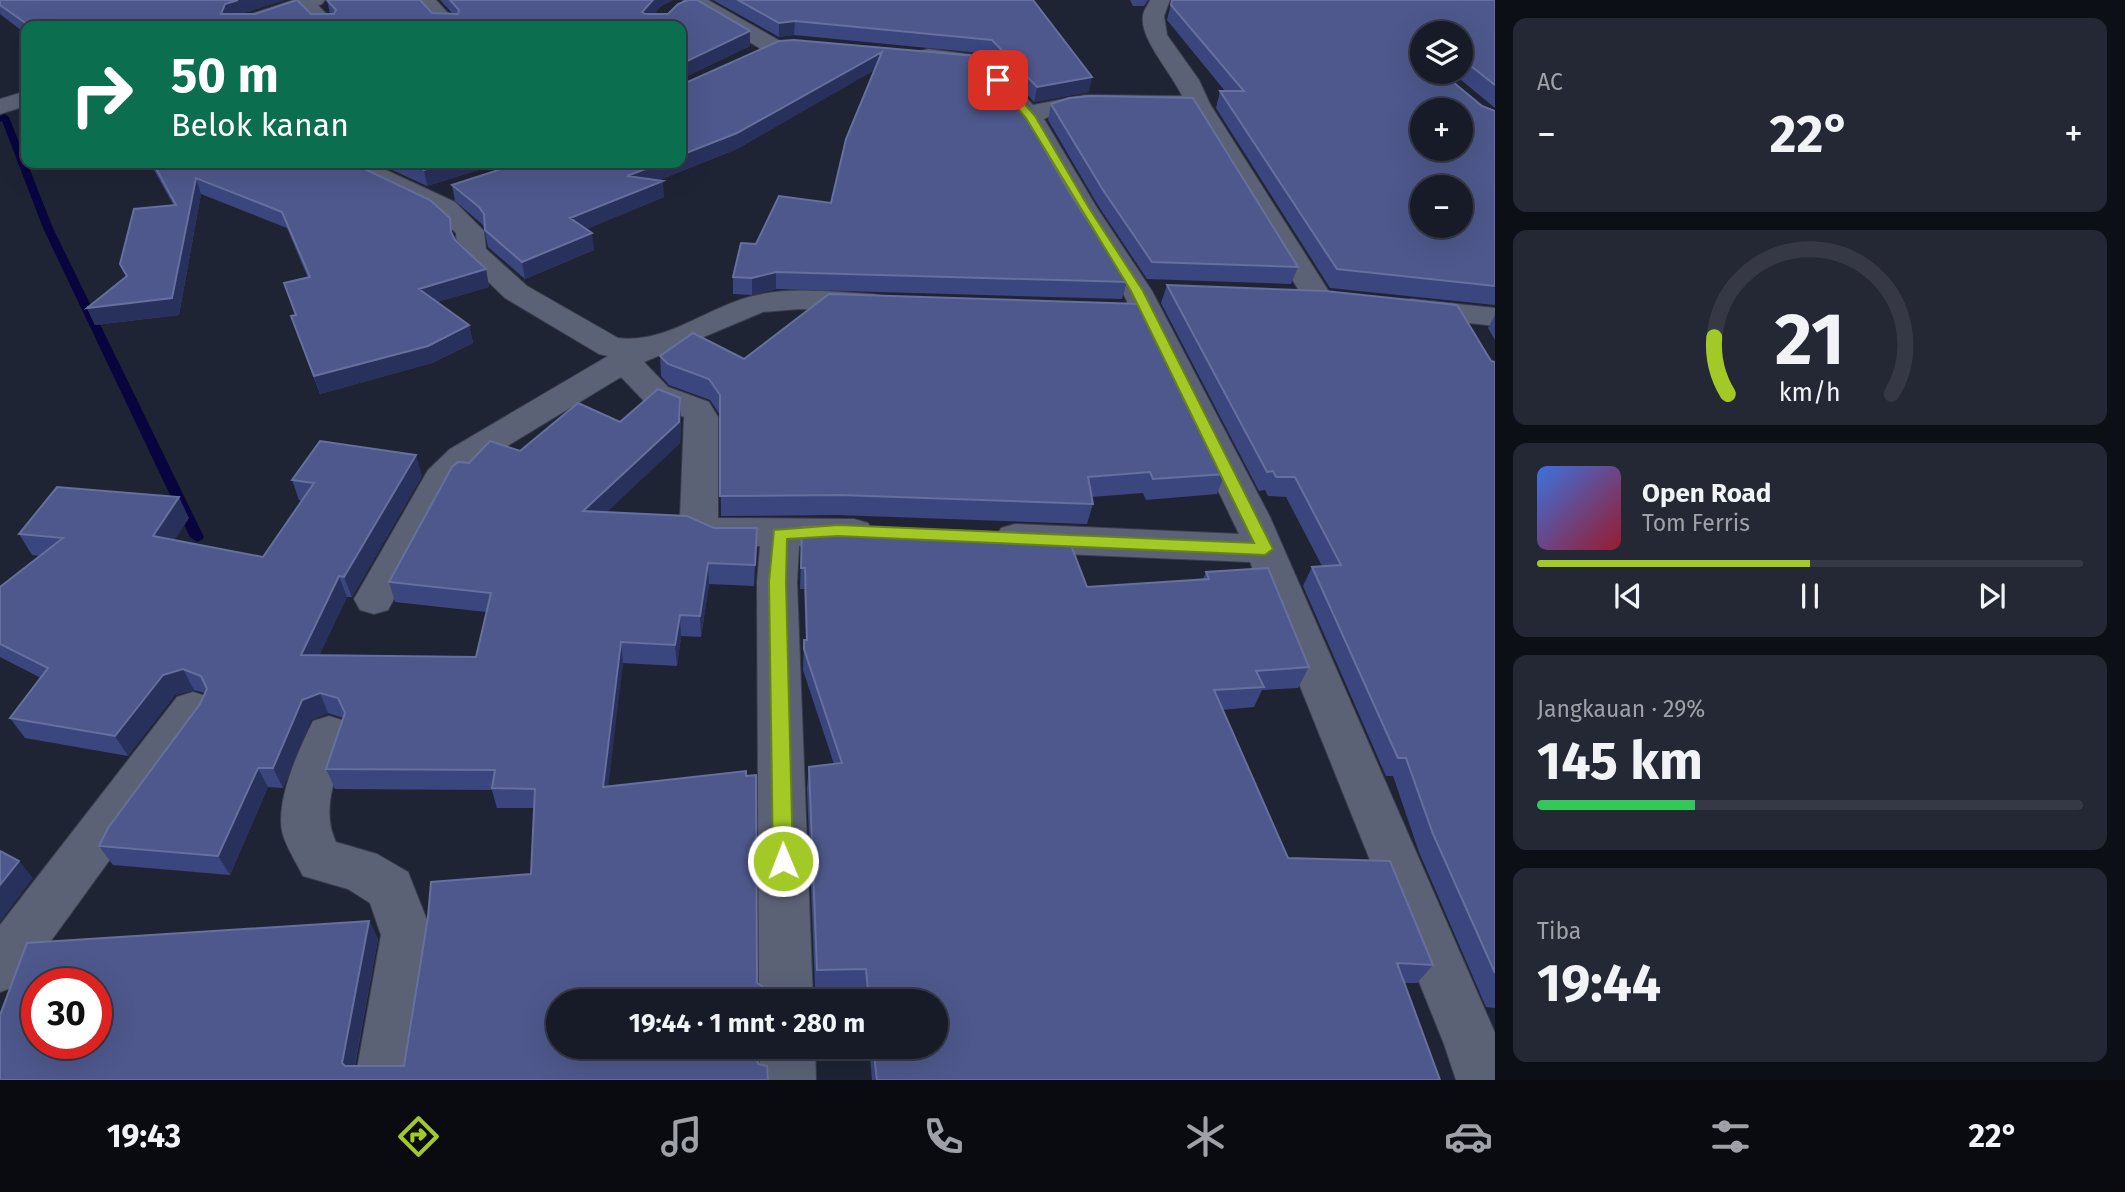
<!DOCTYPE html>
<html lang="id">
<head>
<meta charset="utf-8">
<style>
  body { margin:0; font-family:"Fira Sans",sans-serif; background:#242834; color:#f1f3f6; height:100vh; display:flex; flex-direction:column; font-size:26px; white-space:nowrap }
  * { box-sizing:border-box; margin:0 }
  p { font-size:23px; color:#9ea1a8 }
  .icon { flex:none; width:38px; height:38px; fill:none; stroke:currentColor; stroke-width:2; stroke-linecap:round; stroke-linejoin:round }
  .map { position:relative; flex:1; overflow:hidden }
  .side { display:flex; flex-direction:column; gap:18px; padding:18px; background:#0d0f16; width:630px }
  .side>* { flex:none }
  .top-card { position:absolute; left:21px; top:21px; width:665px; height:147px; border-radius:14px; box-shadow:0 7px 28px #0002,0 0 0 2px #363945; background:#0b6e4f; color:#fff; overflow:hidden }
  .fabs { position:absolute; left:1410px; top:21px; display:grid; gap:14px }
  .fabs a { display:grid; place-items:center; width:63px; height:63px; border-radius:50%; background:#171b28; box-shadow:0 7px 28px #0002,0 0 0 2px #363945; font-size:35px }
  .speed { position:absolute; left:21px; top:968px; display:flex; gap:14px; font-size:35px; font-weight:700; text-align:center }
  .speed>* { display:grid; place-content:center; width:91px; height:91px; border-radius:50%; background:#171b28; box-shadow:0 7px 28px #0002,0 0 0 2px #363945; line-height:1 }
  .speed .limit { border:10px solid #d22; background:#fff; color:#111 }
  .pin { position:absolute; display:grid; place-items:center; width:60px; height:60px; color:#fff; margin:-30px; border-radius:14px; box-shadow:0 4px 10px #0006 }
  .me { position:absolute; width:77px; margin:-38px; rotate:359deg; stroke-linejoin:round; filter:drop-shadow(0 0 5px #0008) }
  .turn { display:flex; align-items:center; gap:24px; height:147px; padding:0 35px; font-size:32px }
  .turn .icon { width:91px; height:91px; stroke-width:2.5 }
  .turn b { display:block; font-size:49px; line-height:60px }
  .big { font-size:52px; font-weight:700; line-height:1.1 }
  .side .widget { flex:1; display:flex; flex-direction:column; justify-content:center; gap:10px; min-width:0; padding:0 24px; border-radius:14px; background:#242834 }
  .side .dial { align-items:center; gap:0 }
  .dial svg { height:182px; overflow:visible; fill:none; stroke:#363945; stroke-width:7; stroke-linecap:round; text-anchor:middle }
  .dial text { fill:#f1f3f6; stroke:none }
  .song { display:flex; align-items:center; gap:21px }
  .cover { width:84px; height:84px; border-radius:10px; background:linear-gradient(135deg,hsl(220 70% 55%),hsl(350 70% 35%)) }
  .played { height:7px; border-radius:4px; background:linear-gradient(90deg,#a3c926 50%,#363945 50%) }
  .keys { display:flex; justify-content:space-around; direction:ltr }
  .heat { display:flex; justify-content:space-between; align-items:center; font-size:38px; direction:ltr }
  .charge { height:10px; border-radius:5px; background:linear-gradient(90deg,#34c759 29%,#363945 0) }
  .trip { position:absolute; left:546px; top:989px; width:402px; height:70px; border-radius:35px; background:#171b28; box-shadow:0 7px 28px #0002,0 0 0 2px #363945; font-weight:700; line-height:70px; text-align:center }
  .dock { display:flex; height:112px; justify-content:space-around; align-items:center; background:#090b10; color:#9ea1a8 }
  .dock .icon { width:49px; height:49px }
  .dock .on { color:#a3c926 }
  .dock b { font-size:32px; color:#f1f3f6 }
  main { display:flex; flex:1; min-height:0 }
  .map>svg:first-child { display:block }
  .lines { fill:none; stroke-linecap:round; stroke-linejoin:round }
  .stream { fill:#08043e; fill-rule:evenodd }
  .street-casing { stroke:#3a3e4c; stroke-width:2 }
  .secondary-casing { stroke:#3a3e4c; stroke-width:2 }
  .street { fill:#5c6276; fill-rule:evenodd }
  .secondary { fill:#5c6276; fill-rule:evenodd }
  .wall { fill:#3b467f; fill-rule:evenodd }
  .shaded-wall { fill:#28315c }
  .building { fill:#4e588c; stroke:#666f9d; stroke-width:2; fill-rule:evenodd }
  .route { fill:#a3c926; stroke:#6a8319; stroke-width:2 }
</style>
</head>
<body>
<main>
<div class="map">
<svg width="1495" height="1080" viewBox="0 0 1495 1080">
  <rect width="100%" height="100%" fill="#1f2435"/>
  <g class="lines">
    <path class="stream" d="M5,114L9,117L53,228L204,537L202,540L197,542L190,537L43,228L2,121L0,122V116Z"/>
    <g class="street-casing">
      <path id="street" d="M297,0H313L338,26H315L295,4Z
        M414,0H436L460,26H437Z
        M683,0H708L782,42L785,47L782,52H766L686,4Z
        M1150,0H1170L1164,16L1167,35L1199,80L1210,104L1333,298L1329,304L1318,307L1307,304L1190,111C1150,109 1080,99 1044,119L1097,208L1152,291L1270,517L1495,1033V1080H1456L1444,1044L1250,562L1015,552L1001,548L996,538L1001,528L1015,524L1239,534L1122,291L1069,208L1019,119L975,68L920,61L917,56L920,51L928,49L990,57L1033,105L1085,95L1182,96C1173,75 1139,38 1143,16C1143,11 1148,5 1150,0Z
        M337,163H371L455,202L484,231L486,249L527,286L618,338C665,344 705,309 749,297C789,286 831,292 872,294L883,296L887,303L883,310L872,312L800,309L763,312L644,362L668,387L709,402L718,417V518L854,519L868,523L873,532L868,541L854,545L799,546L797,582L813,1001H759L757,582L760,546C727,546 695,554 680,518L684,417L644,401L621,377L476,465L455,486L388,610L374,614L360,610L354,599L428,470L450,449L608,356L599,354L505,298L461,255L457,249L456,233L435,214L341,169Z
        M1411,299L1495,308V326L1400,315L1396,308L1400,301Z
        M193,692L209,697L215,710L209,723L19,985L0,992V925L177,697Z
        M329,716L345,721L351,734C339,767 319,807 336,842L377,854L408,872L433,935L411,1080H355L381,935L370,903L348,889L303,876C296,862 285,845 282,831C276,799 299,749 313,721Z
        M759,1046H815L816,1080H760Z"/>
    </g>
    <g class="secondary-casing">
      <path id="secondary" d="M294,0H325L322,4L258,26H227L230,21Z
        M26,91V106L0,114V99Z"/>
    </g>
    <use href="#street" class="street"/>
    <use href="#secondary" class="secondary"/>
  </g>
  <path class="wall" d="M0,0L243,14H330L327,0L432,13L453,14L440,0H673L661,6L654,14L750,31V46L681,79V26H26V34L0,14Z
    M713,0H1033L1089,92L1034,102L990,54L794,35L779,37Z
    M1130,0H1148L1144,6H1133Z
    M1172,0H1495V108L1460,79L1448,77L1482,106L1495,111V305L1330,288L1216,108L1220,91H1225L1167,20ZM1461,33V72H1423Z
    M976,56L1070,193L1127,282L1122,299L776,289L752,295L733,294V277L756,244L831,203L874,70L737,149L659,180L664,197L586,229L594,250L525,279L488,247L484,227L482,224L455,201L452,185L681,163V85Z
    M1051,104L1298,267L1291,284L1147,279L1099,207L1048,120Z
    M150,163H352L454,237L486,269L489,287L437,302L469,325L473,343L432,363L320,394L291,316L295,315L284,283L308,278L287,228L201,194L179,315L95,325L87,308L126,277L120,264L174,206Z
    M377,163H501L427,186Z
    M1167,285L1495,362V1008L1486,1007L1419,852L1393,776H1386L1303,586L1312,567L1322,566L1286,497L1268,496L1265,490L1259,491L1161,303Z
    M1495,315V340L1488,328Z
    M660,356L744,359L1225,474L1217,494L1146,500L1143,493L1091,497L1093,504L1087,524L838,515L721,516L720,415L710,400L669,385L661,376Z
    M681,419L680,443L606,512L714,528H757L754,586L709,584L701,637L681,636L677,666L623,663L558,1001L758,1064L0,1080L369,921L378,939L355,1066H404L531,874L534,808H497L492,790L335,789L326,769L343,718L328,713L311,720L283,788L268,787L230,875L113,865L99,846L200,704L205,693L194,690L175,695L128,756L25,738L10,718L41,678L0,657V587L40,556L32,555L19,534L189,518L174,540L263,557L302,501L299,500L292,480L422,476L352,597H347L319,655L476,657L486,612L395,602L389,582L469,463L520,451L620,422Z
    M802,527L1087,587L1203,579L1206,572L1309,667L1298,688L1262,690L1254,707L1222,710L1288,858L1433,965L1417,983H1404L1440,1080H872L869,1046H936V1001H864L863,987L815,988L807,788L809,767L834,764L803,670L804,640H806L804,589H800Z"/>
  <path class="shaded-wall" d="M238,0H286L229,18L221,14L225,4Z
    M653,0H673L661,6L643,26L642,12Z
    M795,21L794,35L779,37V23Z
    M750,31V46L681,79V64Z
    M882,52L880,67L737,149L628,192L627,176L661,163H681V155Z
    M1441,72H1451L1449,76L1440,79Z
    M1092,77L1089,92L1034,102L1037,87Z
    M447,163H501L427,186L424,170Z
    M196,178L201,194L179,315L95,325L87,308L172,298Z
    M663,181L664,197L572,235L570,218Z
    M592,233L594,250L525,279L522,262Z
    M486,269L489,287L423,306L419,289Z
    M776,272V289L752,295V278Z
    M469,325L473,343L432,363L320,394L314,376Z
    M680,398L681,419L680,443L586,532L583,511Z
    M416,455L422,476L352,597L344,577Z
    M179,497L189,518L164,556L153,536Z
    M757,528V549L754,586L755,565Z
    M708,563L709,584L701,637L700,616Z
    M339,576L347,597L310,676L301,655Z
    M680,615L681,636L677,666L675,645Z
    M621,642L623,663L606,806L603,787Z
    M183,669L194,690L175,695L128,756L115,736L163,675Z
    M320,693L328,713L311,720L283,788L273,768L302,700Z
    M258,768L268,787L230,875L218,856Z
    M19,861L33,878L0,922V885Z
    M369,921L378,939L352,1080L342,1063Z"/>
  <path class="building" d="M0,0H238L225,4L221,14H255L297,0L311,14H334L336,10L327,0H420L432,13L458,14L459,10L450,0H653L642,12L645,14H668L678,4L688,0H697L750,31L681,64V26H30L0,5Z
    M738,0H1033L1092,77L1037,87L992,40L795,21L779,23Z
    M1172,0H1495V85L1467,63L1461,62V33H1423V72H1444L1447,77L1482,106L1495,111V286L1337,269L1220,91H1244L1171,5ZM1423,110H1461V149H1423ZM1423,187H1461V226H1423Z
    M794,40L976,56L1019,105L1070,193L1127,282L776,272L752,278L733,277L741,243L756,244L779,196L831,203L846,139L882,52L737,133L681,155V85L779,41Z
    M1092,96L1193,98L1298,267L1152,262L1103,190L1051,104L1069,98Z
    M153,163H352L430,200L450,218L451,232L455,240L486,269L419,289L469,325L428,346L314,376L291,316L296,315L284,283L310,277L282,212L196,178L172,298L87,308L127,276L120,264L134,209L176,205Z
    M408,163H447L424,170Z
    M520,163H661L627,176L663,181L570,218L592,233L522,262L485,230L484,214L479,207L452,185Z
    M1167,285L1325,291L1457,305L1491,361L1495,362V973L1433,834L1406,758H1398L1312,567L1341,565L1295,477H1276L1273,471L1267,472Z
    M829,294L1141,304L1225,474L1153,479L1150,472L1088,477L1093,504L840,495L720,496V395L709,379L668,364L660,356L693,333L744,359Z
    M658,389L680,398L679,422L583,511L687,516L714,528H757L755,565L708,563L700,616L680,615L675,645L621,642L603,787L746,771V776L756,775L757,983L762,986L763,1001H558V1046H757L758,1064L767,1066L768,1080H0V1015L27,943L369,921L342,1063L345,1066H404L428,917L431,882L531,874L535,789L492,788L495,770L326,769L345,713L338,698L320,693L302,700L273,768H258L218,856L99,846L108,828L200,704L207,689L201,676L183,669L163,675L115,736L10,718L48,668L0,644V587L63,538L19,534L57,487L179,497L153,536L263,557L314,483L292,480L320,441L416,455L344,577L339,576L301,655L476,657L491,593L389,582L452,467L458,462L469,463L490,441L520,451L578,403L620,422ZM37,984H96V1043H37Z
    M840,526L1067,535L1087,587L1209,579L1206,572L1268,568L1309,667L1256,671L1264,687L1214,690L1288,858L1390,861L1433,965L1397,963L1440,1080H877L873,1046H936V1001H869L866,969L817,970L809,767L842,763L804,649V640H807L805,568H801L802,527Z
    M0,851L19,861L0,885Z"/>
  <path class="route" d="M995,78H1002L1035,116L1089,208L1143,291L1273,549L1265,555L838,536L787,539L786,582L793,861L790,868L783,870L776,868L773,861L769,582L774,530L838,525L1254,543L1131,291L1026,118L995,82Z"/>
</svg>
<div class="fabs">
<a><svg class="icon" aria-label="layers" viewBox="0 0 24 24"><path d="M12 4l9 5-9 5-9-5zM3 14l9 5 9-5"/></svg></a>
<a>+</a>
<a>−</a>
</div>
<div class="speed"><div class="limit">30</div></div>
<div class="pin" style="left:998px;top:80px;background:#d93025"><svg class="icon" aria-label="arrive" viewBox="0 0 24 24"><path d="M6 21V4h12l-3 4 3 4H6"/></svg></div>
<svg class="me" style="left:783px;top:861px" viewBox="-20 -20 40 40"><circle r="17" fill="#a3c926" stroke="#fff" stroke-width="3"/><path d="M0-11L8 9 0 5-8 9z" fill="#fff"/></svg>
<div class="trip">19:44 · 1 mnt · 280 m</div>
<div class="top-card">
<div class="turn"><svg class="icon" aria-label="right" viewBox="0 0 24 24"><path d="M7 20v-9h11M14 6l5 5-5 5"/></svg><div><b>50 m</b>Belok kanan</div></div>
</div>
</div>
<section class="side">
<div class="widget"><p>AC</p>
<div class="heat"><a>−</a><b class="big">22°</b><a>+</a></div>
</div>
<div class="widget dial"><svg viewBox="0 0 100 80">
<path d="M14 69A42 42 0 1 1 86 69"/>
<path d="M14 69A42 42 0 0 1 8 44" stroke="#a3c926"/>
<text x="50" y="56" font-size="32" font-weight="700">21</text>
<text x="50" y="72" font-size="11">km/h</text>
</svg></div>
<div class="widget">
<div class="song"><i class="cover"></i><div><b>Open Road</b><p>Tom Ferris</p></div></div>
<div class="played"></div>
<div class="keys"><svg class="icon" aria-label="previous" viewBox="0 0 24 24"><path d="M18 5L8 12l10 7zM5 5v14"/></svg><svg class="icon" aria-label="pause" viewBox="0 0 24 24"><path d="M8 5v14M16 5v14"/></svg><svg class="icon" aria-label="next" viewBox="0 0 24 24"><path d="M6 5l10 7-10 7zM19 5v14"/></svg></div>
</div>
<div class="widget"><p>Jangkauan · 29%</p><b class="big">145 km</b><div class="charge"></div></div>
<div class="widget"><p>Tiba</p><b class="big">19:44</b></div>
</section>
</main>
<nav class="dock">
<b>19:43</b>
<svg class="icon on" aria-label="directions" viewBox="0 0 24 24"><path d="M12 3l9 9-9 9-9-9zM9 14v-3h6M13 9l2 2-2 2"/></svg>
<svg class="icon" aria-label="music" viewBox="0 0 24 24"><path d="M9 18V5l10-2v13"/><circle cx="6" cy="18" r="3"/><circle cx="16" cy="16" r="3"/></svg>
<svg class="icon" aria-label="phone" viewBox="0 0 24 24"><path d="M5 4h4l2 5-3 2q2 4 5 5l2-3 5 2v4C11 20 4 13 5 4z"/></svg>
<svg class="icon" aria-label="climate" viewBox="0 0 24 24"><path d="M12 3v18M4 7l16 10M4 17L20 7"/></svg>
<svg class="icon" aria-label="car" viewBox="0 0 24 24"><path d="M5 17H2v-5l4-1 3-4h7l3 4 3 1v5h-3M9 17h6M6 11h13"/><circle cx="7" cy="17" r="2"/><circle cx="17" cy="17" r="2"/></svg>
<svg class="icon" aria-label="filters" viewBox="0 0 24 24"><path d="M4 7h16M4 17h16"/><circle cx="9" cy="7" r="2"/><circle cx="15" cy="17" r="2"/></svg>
<b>22°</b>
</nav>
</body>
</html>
